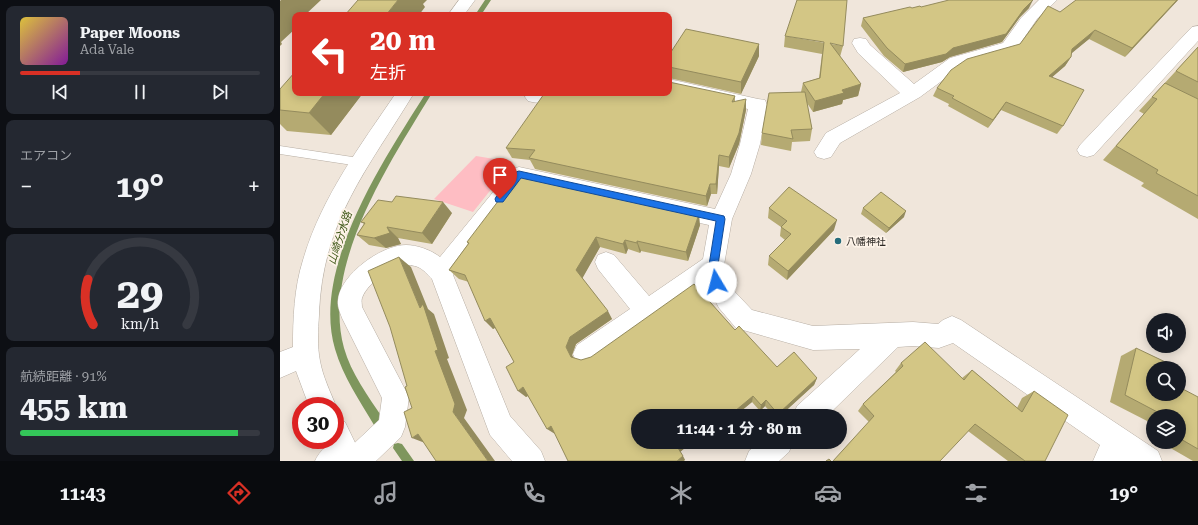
<!DOCTYPE html>
<html lang="ja">
<head>
<meta charset="utf-8">
<style>
  body { margin:0; font-family:"Roboto Serif","Noto Sans JP",serif; background:#242831; color:#f1f3f6; height:100vh; display:flex; flex-direction:column; font-size:15px; white-space:nowrap }
  * { box-sizing:border-box; margin:0 }
  p { font-size:13px; color:#9ea1a6 }
  .icon { flex:none; width:22px; height:22px; fill:none; stroke:currentColor; stroke-width:2; stroke-linecap:round; stroke-linejoin:round }
  .map { position:relative; flex:1; overflow:hidden }
  .panel { display:flex; flex-direction:column; gap:6px; padding:6px; background:#0d0f14; width:280px }
  .panel>* { flex:none }
  .guide { position:absolute; left:12px; top:12px; width:380px; height:84px; border-radius:8px; box-shadow:0 2px 10px #0003; background:#d93025; color:#fff; overflow:hidden }
  .tools { position:absolute; left:866px; top:313px; display:grid; gap:8px }
  .tools a { display:grid; place-items:center; width:40px; height:40px; border-radius:50%; background:#171b24; box-shadow:0 2px 10px #0003; font-size:20px }
  .speed { position:absolute; left:12px; top:397px; display:flex; gap:8px; font-size:20px; font-weight:700; text-align:center }
  .speed>* { display:grid; place-content:center; width:52px; height:52px; border-radius:50%; background:#171b24; box-shadow:0 2px 10px #0003; line-height:1 }
  .speed .limit { border:6px solid #d22; background:#fff; color:#111 }
  .pin { position:absolute; display:grid; place-items:center; width:34px; height:34px; color:#fff; margin:-41px -17px; border-radius:50% 50% 50% 0; rotate:-45deg; box-shadow:0 0 4px #0007 }
  .pin .icon { rotate:45deg }
  .me { position:absolute; width:44px; margin:-22px; rotate:352deg; stroke-linejoin:round; filter:drop-shadow(0 0 3px #0008) }
  .turn { display:flex; align-items:center; gap:14px; height:84px; padding:0 12px; font-size:18px }
  .turn .icon { width:52px; height:52px; stroke-width:2.5 }
  .turn b { display:block; font-size:28px; line-height:34px }
  .big { font-size:30px; font-weight:700; line-height:1.1 }
  .panel .tile { flex:1; display:flex; flex-direction:column; justify-content:center; gap:6px; min-width:0; padding:0 14px; border-radius:8px; background:#242831 }
  .panel .dial { align-items:center; gap:0 }
  .dial svg { height:104px; overflow:visible; fill:none; stroke:#363941; stroke-width:7; stroke-linecap:round; text-anchor:middle }
  .dial text { fill:#f1f3f6; stroke:none }
  .song { display:flex; align-items:center; gap:12px }
  .cover { width:48px; height:48px; border-radius:6px; background:linear-gradient(135deg,hsl(50 70% 55%),hsl(290 70% 35%)) }
  .played { height:4px; border-radius:2px; background:linear-gradient(90deg,#d93025 25%,#363941 25%) }
  .keys { display:flex; justify-content:space-around; direction:ltr }
  .heat { display:flex; justify-content:space-between; align-items:center; font-size:22px; direction:ltr }
  .charge { height:6px; border-radius:3px; background:linear-gradient(90deg,#34c759 91%,#363941 0) }
  .trip { position:absolute; left:351px; top:409px; width:216px; height:40px; border-radius:20px; background:#171b24; box-shadow:0 2px 10px #0003; font-weight:700; line-height:40px; text-align:center }
  .dock { display:flex; height:64px; justify-content:space-around; align-items:center; background:#090b0e; color:#9ea1a6 }
  .dock .icon { width:28px; height:28px }
  .dock .on { color:#d93025 }
  .dock b { font-size:18px; color:#f1f3f6 }
  main { display:flex; flex:1; min-height:0 }
  .map>svg:first-child { display:block }
  .green { fill:#febdc3 }
  .lines { fill:none; stroke-linecap:round; stroke-linejoin:round }
  .stream { fill:#7e965d; fill-rule:evenodd }
  .lane-casing { stroke:#b6ada3; stroke-width:1 }
  .street-casing { stroke:#b6ada3; stroke-width:1 }
  .secondary-casing { stroke:#b6ada3; stroke-width:1 }
  .lane { fill:#fff; fill-rule:evenodd }
  .street { fill:#fff; fill-rule:evenodd }
  .secondary { fill:#fff; fill-rule:evenodd }
  .wall { fill:#b5aa72 }
  .shaded-wall { fill:#948b5d }
  .building { fill:#d3c685; stroke:#948b5d }
  .route { fill:#1a73e8; stroke:#114b97 }
  .poi-dot { fill:#266c7b; stroke:#fdf3e8; stroke-width:1.5 }
  .labels { text-anchor:middle; dominant-baseline:central; stroke-width:3.5; stroke-linejoin:round; paint-order:stroke }
  .poi-label { font-size:10px; fill:#2c2824; stroke:#fdf3e8; text-anchor:start }
  .water-label { font-size:11px; font-style:italic; fill:#41591a; stroke:#fdf3e8 }
</style>
</head>
<body>
<main>
<section class="panel">
<div class="tile">
<div class="song"><i class="cover"></i><div><b>Paper Moons</b><p>Ada Vale</p></div></div>
<div class="played"></div>
<div class="keys"><svg class="icon" aria-label="previous" viewBox="0 0 24 24"><path d="M18 5L8 12l10 7zM5 5v14"/></svg><svg class="icon" aria-label="pause" viewBox="0 0 24 24"><path d="M8 5v14M16 5v14"/></svg><svg class="icon" aria-label="next" viewBox="0 0 24 24"><path d="M6 5l10 7-10 7zM19 5v14"/></svg></div>
</div>
<div class="tile"><p>エアコン</p>
<div class="heat"><a>−</a><b class="big">19°</b><a>+</a></div>
</div>
<div class="tile dial"><svg viewBox="0 0 100 80">
<path d="M14 69A42 42 0 1 1 86 69"/>
<path d="M14 69A42 42 0 0 1 10 34" stroke="#d93025"/>
<text x="50" y="56" font-size="32" font-weight="700">29</text>
<text x="50" y="72" font-size="11">km/h</text>
</svg></div>
<div class="tile"><p>航続距離 · 91%</p><b class="big">455 km</b><div class="charge"></div></div>
</section>
<div class="map">
<svg width="918" height="461" viewBox="0 0 918 461">
  <rect width="100%" height="100%" fill="#f0e6db"/>
  <path class="green" d="M196,156L233,162L193,212L154,199Z"/>
  <g class="lines">
    <path class="stream" d="M205,0H211L201,15H195Z
      M146,93H152C111,161 41,264 64,348C71,373 88,396 102,417L103,421L102,425L98,426L94,425C80,401 63,377 55,349C31,268 104,159 146,93Z
      M118,443L122,444L134,461H122L113,448L114,444Z"/>
    <g class="lane-casing">
      <path id="lane" d="M0,146L79,158L83,159L84,162L83,165L79,166L0,154Z
        M61,437L66,440L69,445L66,450L55,461H35C39,451 51,441 61,437Z"/>
    </g>
    <g class="street-casing">
      <path id="street" d="M759,0H777L757,19L735,51L682,66L640,97L560,143L551,157L544,159L537,157L534,152L546,133L620,93L578,53L572,43L574,39L580,38L586,39L590,45L634,84L670,58L723,43L741,18Z
        M918,26V41L814,155L807,157L800,155L797,150L800,145L912,27Z
        M389,79L478,99L485,100L487,105L480,144L471,174L452,219L444,265L448,279L455,292L472,310L533,326L633,322L658,324L663,320L672,316L681,320L878,451L882,461H813L820,445L673,343L659,348L633,346L618,347L547,416H513L517,406L580,349L533,350L456,328L439,308L426,283L315,363L306,366L297,363L293,354L297,345L350,309L318,269L315,262L318,255L326,252L334,255L369,296L423,259L429,225L244,184L173,275L230,416L261,451L265,461H232L210,435L152,279C148,275 143,269 138,267C120,259 88,281 82,298C81,301 82,304 82,307L129,397L125,427L121,437L96,461H62L66,451L99,420L102,398L62,318C60,312 57,307 58,300C60,275 101,245 126,245C137,245 151,250 160,257L232,169L239,167L435,209L451,174L460,144L468,109L389,91Z
        M247,93H304C302,96 301,98 298,100C289,105 257,104 248,101L245,97Z
        M479,442H513L509,452L499,461H465L469,451Z"/>
    </g>
    <g class="secondary-casing">
      <path id="secondary" d="M179,0H195L184,15H168Z
        M116,93H134C88,169 42,221 39,315C38,330 37,346 40,361C43,377 50,391 56,406L55,410V406H29L16,371L0,378V352L13,347C13,319 14,288 23,260C41,198 80,146 116,93Z
        M55,418L65,422L84,461H55L44,440H55Z"/>
    </g>
    <use href="#lane" class="lane"/>
    <use href="#street" class="street"/>
    <use href="#secondary" class="secondary"/>
  </g>
  <path class="wall" d="M796,0H898L845,57L809,39L791,53V57L785,66L772,77L783,126L777,134L721,110L708,128L668,106L669,104L653,96L657,88L740,44Z
    M632,8H749L740,17L722,42L670,57L662,62L623,72L604,56L581,26L583,18Z
    M505,36L563,46L560,57L581,84L578,96L563,100L562,104L533,112L527,103L532,129L530,141L512,142L511,151L481,145L482,133L521,92L523,83L539,78L542,54L504,47Z
    M479,44V56L461,94L389,78V55Z
    M918,47V219L861,186L864,183L823,160L864,114L859,111Z
    M0,89L15,93H83L51,135L7,131L0,124Z
    M455,96V102L466,110L459,144L449,168L439,166L437,194H431L427,206L255,169L250,160L232,158L226,148Z
    M489,208L554,230L507,280L488,265L489,256L505,240L500,236L501,227L488,218Z
    M583,208L624,217L606,233L581,214Z
    M172,213L152,244L118,238L121,244L106,248L89,245L77,235L84,224L81,222Z
    M420,225L408,261L361,251L360,253L348,249L346,254L320,247L302,278L332,319L296,344L292,355L293,358L301,360L455,330L497,367L537,378L534,385L500,416H494L485,406L480,411L472,402L455,416H358L412,442L400,452L405,460L275,434L248,396L246,397L234,362L215,328L213,329L189,282L179,279L169,270L188,244L187,242Z
    M856,348L873,394L918,397V461H913L880,442H899V416H873V424L830,402L841,356Z
    M621,363L682,378L692,370L737,408L742,398L754,391L765,461H728L688,431L589,422L578,411L583,404L616,372L615,371Z"/>
  <path class="shaded-wall" d="M1,0H41L25,15H15V29L1,42L2,44L0,46V1Z
    M118,0H147L143,4L145,7L139,15H106Z
    M753,0L749,8L740,17L722,42L670,57L662,62L623,72L625,64L744,9Z
    M897,0H898L845,57L852,48Z
    M815,30L809,39L786,58L792,49Z
    M479,44V56L461,94V82Z
    M791,57L785,66L763,85L769,76Z
    M581,84L578,96L563,100L562,104L533,112L535,101L562,90Z
    M45,93H83L51,135L29,113Z
    M466,99V110L459,144L449,168V157Z
    M726,102L721,110L708,128L713,120Z
    M439,155V166L437,194L436,184Z
    M430,184L431,194L427,206L426,196Z
    M163,202L172,213L152,244L142,233Z
    M626,211L624,217L606,233L609,228Z
    M419,214L420,225L408,261L406,252Z
    M557,220L554,230L507,280L508,271Z
    M107,227L118,238L121,244L106,248L94,238Z
    M316,237L320,247L302,279L296,270Z
    M345,240L348,249L346,254L343,244Z
    M357,241L361,251L360,253L357,243Z
    M119,257L131,267L148,309L154,314L169,358L167,359L187,410L184,418L215,461H208L173,412L155,351L140,308Z
    M328,311L332,319L296,344L292,355L297,364L291,357L286,347L290,337Z
    M210,318L218,326L213,329L205,321Z
    M537,378L534,385L500,416H497L498,414Z
    M243,387L251,394L246,397L238,391Z
    M473,396L472,402L455,416H449Z
    M486,400L485,406L480,411L481,405Z
    M442,412L443,416H437Z
    M271,426L275,434L267,429Z
    M138,434L145,443L132,438Z
    M405,442H412L400,452L398,448Z
    M403,456L405,460L404,461H397Z"/>
  <path class="building" d="M78,0H118L106,15H65Z
    M517,0H567L563,46L550,43L581,84L562,90L564,93L535,101L523,83L540,78L544,42L505,36Z
    M669,0H753L744,9L726,34L673,48L666,54L625,64L607,48L583,18L630,7L632,8L640,6L641,7Z
    M796,0H897L852,48L815,30L792,49L791,57L769,76L804,90L783,126L726,102L713,120L672,98L674,96L657,88L671,70L687,59L740,44L768,6L780,12Z
    M406,29L479,44L461,82L389,67V55Z
    M918,47V82L896,71Z
    M15,72V93H45L29,113L0,110V89Z
    M389,82L455,96L452,102L466,99L459,133L449,157L439,155L436,184H430L426,196L249,158L255,150L226,148L264,94L275,93H389Z
    M885,83L918,99V196L876,173L878,170L836,146L877,99L872,97Z
    M525,92L532,129L511,130L513,139L482,133L489,93Z
    M238,175L419,214L406,252L357,241V243L345,240L343,244L316,237L296,270L328,311L290,337L286,347L291,357L301,360L311,357L414,284L455,330L459,326L497,367L514,352L537,378L498,414L486,400L481,405L473,396L449,416H446L442,412L437,416H358V442H405L398,448L403,456L397,461H288L271,426L267,429L243,387L238,391L226,367L234,362L210,318L205,321L185,275L169,270L189,243L187,242Z
    M509,187L557,220L508,271L489,256L511,234L501,227L507,221L489,208Z
    M601,192L626,211L609,228L583,208Z
    M116,196L163,202L142,233L107,227L110,233L94,238L77,235L85,223L81,222L98,200L112,202Z
    M119,257L140,308L143,304L158,350L155,351L175,404L173,412L208,461H156L138,434L132,438L124,412L132,408L125,387L127,386L110,327L88,271Z
    M645,342L684,380L692,370L742,412L754,391L788,415L765,461H745L695,424L660,461H553L594,416L583,404L623,366L621,363Z
    M856,348L898,368H873V394H899V387L918,397V449L899,438V416H885L845,395Z
    M549,459L551,461H546Z"/>
  <path class="route" d="M239,171L444,216L445,219L438,265L441,282L440,285L436,287L433,285L429,265L436,221L241,178L223,202H216L215,199L216,197L236,172Z"/>
  <circle class="poi-dot" cx="558" cy="241" r="4"/>
  <g class="labels">
    <g class="poi-label">
      <text x="566" y="241">八幡神社</text>
    </g>
    <g class="water-label">
      <text transform="translate(60 238) rotate(-72)">山崎分水路</text>
    </g>
  </g>
</svg>
<div class="tools">
<a><svg class="icon" aria-label="sound" viewBox="0 0 24 24"><path d="M4 9h4l5-4v14l-5-4H4zM17 9q2 3 0 6"/></svg></a>
<a><svg class="icon" aria-label="search" viewBox="0 0 24 24"><circle cx="10" cy="10" r="6"/><path d="M15 15l6 6"/></svg></a>
<a><svg class="icon" aria-label="layers" viewBox="0 0 24 24"><path d="M12 4l9 5-9 5-9-5zM3 14l9 5 9-5"/></svg></a>
</div>
<div class="speed"><div class="limit">30</div></div>
<div class="pin" style="left:220px;top:199px;background:#d93025"><svg class="icon" aria-label="arrive" viewBox="0 0 24 24"><path d="M6 21V4h12l-3 4 3 4H6"/></svg></div>
<svg class="me" style="left:436px;top:282px" viewBox="-20 -20 40 40"><circle r="19" fill="#fff"/><path d="M0-13L10 11 0 6-10 11z" fill="#1a73e8"/></svg>
<div class="trip">11:44 · 1 分 · 80 m</div>
<div class="guide">
<div class="turn"><svg class="icon" aria-label="left" viewBox="0 0 24 24"><path d="M17 20v-9H6M10 6l-5 5 5 5"/></svg><div><b>20 m</b>左折</div></div>
</div>
</div>
</main>
<nav class="dock">
<b>11:43</b>
<svg class="icon on" aria-label="directions" viewBox="0 0 24 24"><path d="M12 3l9 9-9 9-9-9zM9 14v-3h6M13 9l2 2-2 2"/></svg>
<svg class="icon" aria-label="music" viewBox="0 0 24 24"><path d="M9 18V5l10-2v13"/><circle cx="6" cy="18" r="3"/><circle cx="16" cy="16" r="3"/></svg>
<svg class="icon" aria-label="phone" viewBox="0 0 24 24"><path d="M5 4h4l2 5-3 2q2 4 5 5l2-3 5 2v4C11 20 4 13 5 4z"/></svg>
<svg class="icon" aria-label="climate" viewBox="0 0 24 24"><path d="M12 3v18M4 7l16 10M4 17L20 7"/></svg>
<svg class="icon" aria-label="car" viewBox="0 0 24 24"><path d="M5 17H2v-5l4-1 3-4h7l3 4 3 1v5h-3M9 17h6M6 11h13"/><circle cx="7" cy="17" r="2"/><circle cx="17" cy="17" r="2"/></svg>
<svg class="icon" aria-label="filters" viewBox="0 0 24 24"><path d="M4 7h16M4 17h16"/><circle cx="9" cy="7" r="2"/><circle cx="15" cy="17" r="2"/></svg>
<b>19°</b>
</nav>
</body>
</html>
